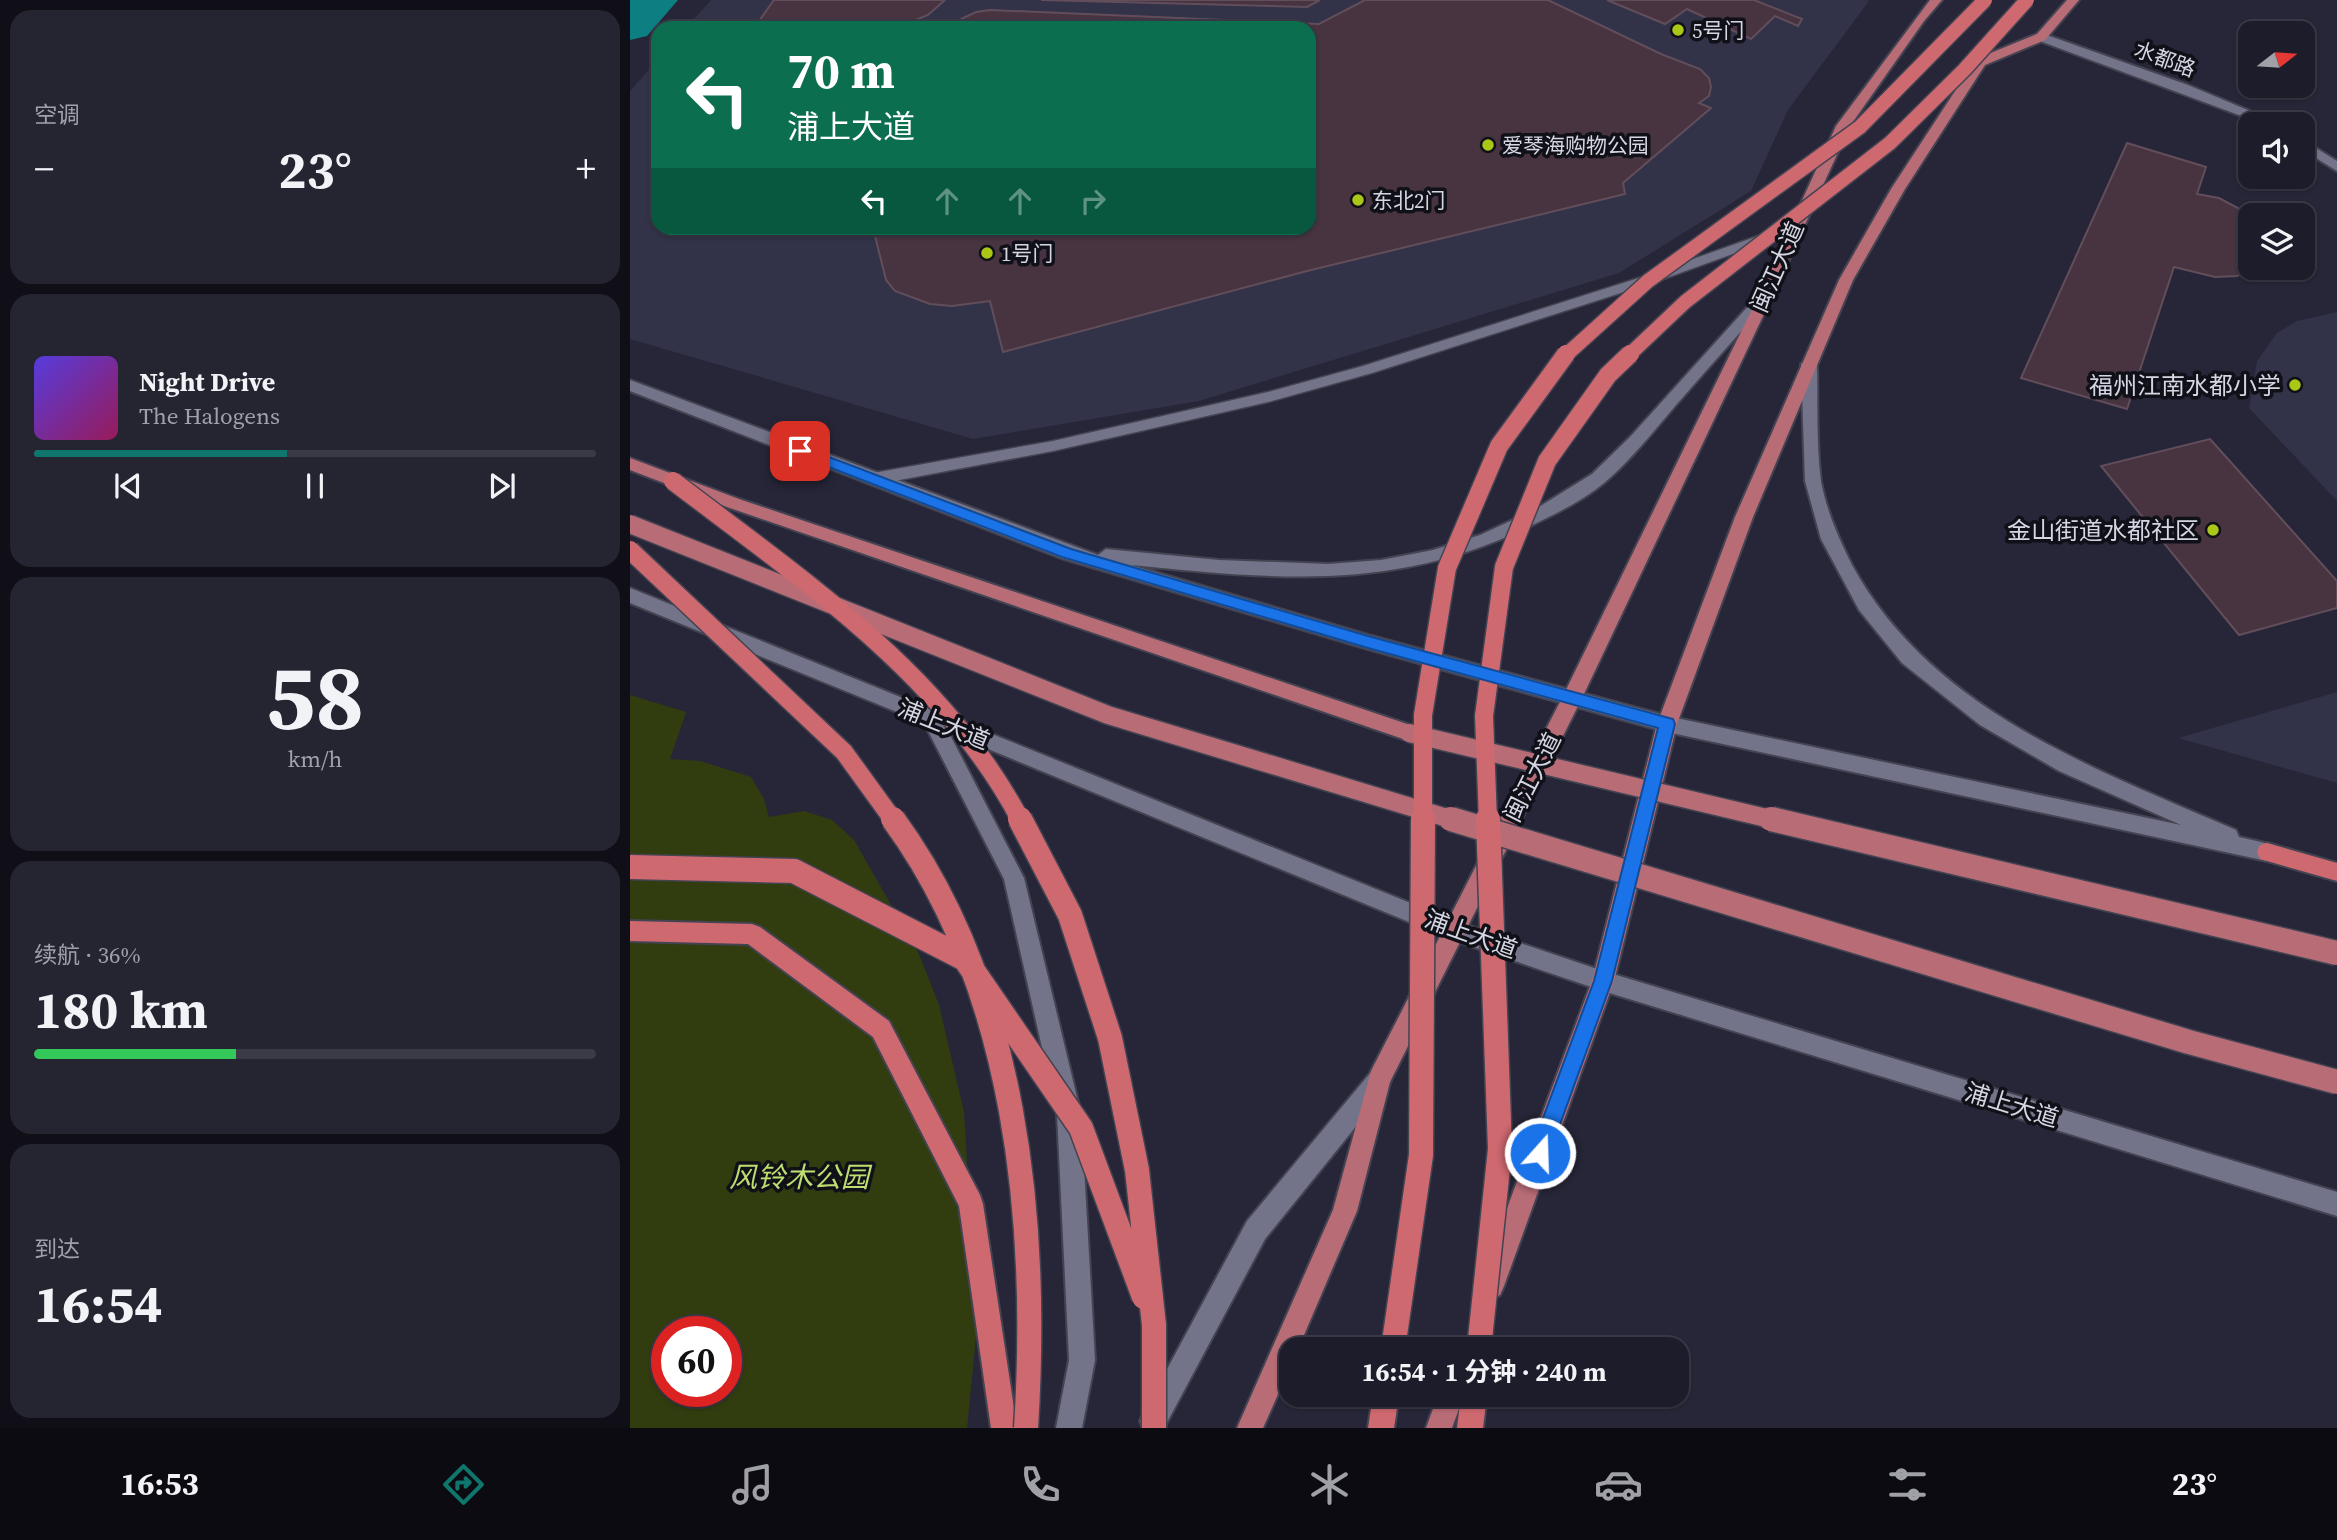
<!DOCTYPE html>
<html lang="zh">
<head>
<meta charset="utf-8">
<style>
  body { margin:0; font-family:"Source Serif 4","Noto Sans SC",serif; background:#252532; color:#f1f3f6; height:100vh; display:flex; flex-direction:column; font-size:26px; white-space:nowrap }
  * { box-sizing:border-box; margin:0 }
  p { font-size:23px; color:#a0a1a8 }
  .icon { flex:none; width:38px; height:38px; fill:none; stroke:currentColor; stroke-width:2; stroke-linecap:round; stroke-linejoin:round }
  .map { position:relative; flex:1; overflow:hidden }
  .panel { display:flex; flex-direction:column; gap:10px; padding:10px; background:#100f17; width:630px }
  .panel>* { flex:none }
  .top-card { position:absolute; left:21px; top:21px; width:665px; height:214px; border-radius:21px; box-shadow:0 2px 5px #0004,0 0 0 2px #3b3a47; background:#0b6e4f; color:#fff; overflow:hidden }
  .needle { width:46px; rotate:73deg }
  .fabs { position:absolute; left:1608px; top:21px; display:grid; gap:14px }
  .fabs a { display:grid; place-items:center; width:77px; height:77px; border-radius:14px; background:#1d1c2a; box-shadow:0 2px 5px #0004,0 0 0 2px #3b3a47; font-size:35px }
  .speed { position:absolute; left:21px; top:1316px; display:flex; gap:14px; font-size:35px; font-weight:700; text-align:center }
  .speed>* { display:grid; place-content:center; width:91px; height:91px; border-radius:50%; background:#1d1c2a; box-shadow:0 2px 5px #0004,0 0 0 2px #3b3a47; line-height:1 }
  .speed .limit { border:10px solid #d22; background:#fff; color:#111 }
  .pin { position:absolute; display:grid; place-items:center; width:60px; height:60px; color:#fff; margin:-30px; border-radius:14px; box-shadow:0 4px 10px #0006 }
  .me { position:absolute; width:77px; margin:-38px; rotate:20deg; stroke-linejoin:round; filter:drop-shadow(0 0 5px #0008) }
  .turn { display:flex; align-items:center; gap:24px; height:147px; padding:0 21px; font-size:32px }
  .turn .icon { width:91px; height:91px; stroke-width:2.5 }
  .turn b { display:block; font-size:49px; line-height:60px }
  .lanes { display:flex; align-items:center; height:66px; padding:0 21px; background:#0003; justify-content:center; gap:35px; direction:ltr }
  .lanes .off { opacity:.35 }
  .big { font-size:52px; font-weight:700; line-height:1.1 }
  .panel .widget { flex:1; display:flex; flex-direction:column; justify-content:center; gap:10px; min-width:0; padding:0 24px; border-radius:21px; background:#252532 }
  .panel .dial { align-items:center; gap:0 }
  .dial b { font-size:91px; line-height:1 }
  .song { display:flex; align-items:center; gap:21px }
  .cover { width:84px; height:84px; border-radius:10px; background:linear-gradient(135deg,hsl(250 70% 55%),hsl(330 70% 35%)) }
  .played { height:7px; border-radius:4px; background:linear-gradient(90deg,#0f766e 45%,#3b3a47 45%) }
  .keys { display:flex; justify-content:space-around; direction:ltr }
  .heat { display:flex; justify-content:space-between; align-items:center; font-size:38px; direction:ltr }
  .charge { height:10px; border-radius:5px; background:linear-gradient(90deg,#34c759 36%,#3b3a47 0) }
  .trip { position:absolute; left:649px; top:1337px; width:410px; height:70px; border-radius:21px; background:#1d1c2a; box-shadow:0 2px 5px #0004,0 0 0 2px #3b3a47; font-weight:700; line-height:70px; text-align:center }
  .tabs { display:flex; height:112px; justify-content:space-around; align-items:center; background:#0c0b11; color:#a0a1a8 }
  .tabs .icon { width:49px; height:49px }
  .tabs .selected { color:#0f766e }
  .tabs b { font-size:32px; color:#f1f3f6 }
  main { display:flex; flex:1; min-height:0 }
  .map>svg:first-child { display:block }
  .built { fill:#323248 }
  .green { fill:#313d0f; fill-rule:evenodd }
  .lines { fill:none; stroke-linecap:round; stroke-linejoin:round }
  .river { fill:#0d7e81; fill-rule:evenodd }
  .building { fill:#473440; stroke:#624e5b; stroke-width:2 }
  .service-casing { stroke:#434352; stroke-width:3 }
  .tertiary-casing { stroke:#434352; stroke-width:4 }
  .secondary-casing { stroke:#434352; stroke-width:4 }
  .primary-casing { stroke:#434352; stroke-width:4 }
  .trunk-casing { stroke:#434352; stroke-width:4 }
  .service { fill:#737489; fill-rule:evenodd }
  .tertiary { fill:#737489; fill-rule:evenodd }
  .secondary { fill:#737489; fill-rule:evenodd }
  .primary { fill:#b86c76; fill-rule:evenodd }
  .trunk { fill:#cf6970; fill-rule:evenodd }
  .primary-bridge-far1-casing { stroke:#434352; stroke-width:21; stroke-linecap:butt }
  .primary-bridge-casing { stroke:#434352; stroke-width:27; stroke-linecap:butt }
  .trunk-bridge-far2-casing { stroke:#434352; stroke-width:17; stroke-linecap:butt }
  .trunk-bridge-far1-casing { stroke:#434352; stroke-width:21; stroke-linecap:butt }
  .trunk-bridge-casing { stroke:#434352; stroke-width:27; stroke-linecap:butt }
  .primary-bridge-far1 { stroke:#b86c76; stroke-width:18 }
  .primary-bridge { stroke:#b86c76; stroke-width:24 }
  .trunk-bridge-far2 { stroke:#cf6970; stroke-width:14 }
  .trunk-bridge-far1 { stroke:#cf6970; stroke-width:18 }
  .trunk-bridge { stroke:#cf6970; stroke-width:24 }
  .route { fill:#1a73e8; stroke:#114b97; stroke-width:2 }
  .poi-dot { fill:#aac718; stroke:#101018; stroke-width:2.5 }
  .labels { text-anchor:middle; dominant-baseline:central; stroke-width:7; stroke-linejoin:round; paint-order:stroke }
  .far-poi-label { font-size:21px; fill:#d5d6e2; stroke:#101018; text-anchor:start }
  .far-street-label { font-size:21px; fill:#d5d6e2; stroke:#101018 }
  .street-label { font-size:24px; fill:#d5d6e2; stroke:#101018 }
  .poi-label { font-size:24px; fill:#d5d6e2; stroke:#101018; text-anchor:end }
  .near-park-label { font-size:28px; font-style:italic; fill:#bede70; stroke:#101018 }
</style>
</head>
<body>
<main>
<section class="panel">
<div class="widget"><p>空调</p>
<div class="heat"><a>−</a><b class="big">23°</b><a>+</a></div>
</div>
<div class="widget">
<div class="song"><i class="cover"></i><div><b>Night Drive</b><p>The Halogens</p></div></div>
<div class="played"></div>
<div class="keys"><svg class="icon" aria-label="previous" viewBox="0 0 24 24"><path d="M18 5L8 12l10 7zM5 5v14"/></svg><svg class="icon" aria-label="pause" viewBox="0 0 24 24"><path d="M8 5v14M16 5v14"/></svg><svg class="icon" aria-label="next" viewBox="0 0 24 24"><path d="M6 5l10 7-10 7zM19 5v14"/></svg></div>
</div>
<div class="widget dial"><b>58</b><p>km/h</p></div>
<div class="widget"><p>续航 · 36%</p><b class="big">180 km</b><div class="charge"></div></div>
<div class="widget"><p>到达</p><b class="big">16:54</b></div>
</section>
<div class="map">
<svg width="1707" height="1428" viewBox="0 0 1707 1428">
  <rect width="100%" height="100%" fill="#272638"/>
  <path class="built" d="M81,0H1236L1239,1L1158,110L1121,191L989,273L569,401L343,439L0,339V91L28,59V228H679V28H56Z
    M1707,312V501L1619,408L1627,361L1647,333L1667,321Z
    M1707,692V783L1548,738Z"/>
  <path class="green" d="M0,695L56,712L40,759L70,761L121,777L134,799L139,817L174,811L202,820L224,840L289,954L309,1005L334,1112L347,1327L337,1428H0ZM37,1332H96V1391H37Z"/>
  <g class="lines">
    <path class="river" d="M0,0H48L17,36L0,40Z"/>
  </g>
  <path class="building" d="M144,0H315L298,15L273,25L271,28H124Z
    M411,0H690L677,7Z
    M735,0H918L1031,54L1070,69L1079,78L1081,87L1079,96L1069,103L1081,108L993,183L995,194L677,271L373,352L360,301L322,306L300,304L265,291L256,280L243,228H679V28H327L331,19L346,12L360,10L689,24Z
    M977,0H1124L1172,19L1168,26L1145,16L1121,39L1057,9L1035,24Z
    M1497,143L1576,167L1567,194L1589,198L1621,215L1620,268H1629L1607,276L1585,277L1544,267L1497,409L1391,378Z
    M1580,439L1707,581V608L1609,635L1471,466Z"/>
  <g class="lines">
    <g class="service-casing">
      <path id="service" d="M1142,231L1149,235L1147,238L1025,282L742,373L638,402L423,451L243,485L235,479L243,473L423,441L638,392L733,366L1015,276Z"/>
    </g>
    <g class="tertiary-casing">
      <path id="tertiary" d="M1411,33L1558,85L1651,124H1633L1407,40L1405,37Z
        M1673,140L1707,161V171L1673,150Z"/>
    </g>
    <g class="secondary-casing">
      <path id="secondary" d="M1136,290L1141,292L1143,295L1141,298C1109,334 1077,369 1046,405C1023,432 1001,460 974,483C951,502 923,515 896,528C764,592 642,579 501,565L738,635L1037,716L1551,825L1429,771L1350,725L1272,663L1229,610L1191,539L1175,481L1171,364L1179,359L1187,364C1188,402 1186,443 1191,481C1196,510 1209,539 1222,565C1301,710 1463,768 1606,830L1609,837L1644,845L1647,852L1644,859L1637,861L1037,732L738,649L431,558L0,391V380L468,555L476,549L589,560L698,564L751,560L803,550L850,535L904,510L962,474L1000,437L1131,292Z
        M0,588L825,921L973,971L1707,1192V1216L973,991L823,940L319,733L394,878L451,1114L465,1360L452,1428H426L439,1360L427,1114L374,879L294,723L0,603Z
        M749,1069L757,1072L761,1080L757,1088L635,1239L534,1428H513L510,1421L514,1412L617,1221L741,1072Z"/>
    </g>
    <g class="primary-casing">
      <path id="primary" d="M1300,0H1312L1294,21L1220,126L1143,295L953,696L760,1082L727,1211L668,1349H662V1363L633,1428H607L703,1210L741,1071L934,694L1129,295L1206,126Z
        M1437,0H1449L1415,40L1355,65L1275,189L1223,280L1123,517L1047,724L984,981L874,1286L870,1295L861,1299L852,1295L848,1286L962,981L1027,724L1105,517L1209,280L1261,189L1346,59L1407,34Z
        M0,458L109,499L786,727L789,733L786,739L779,741L97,507L0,470Z
        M808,1395H834L822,1428H796Z"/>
    </g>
    <g class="trunk-casing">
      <path id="trunk" d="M1637,843L1707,863V881L1630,859L1627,852L1630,845Z
        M0,921L122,924L130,927L259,1021L350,1195L353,1204L387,1428H361L329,1206L243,1037L118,944L0,941Z
        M743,1395H769L764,1428H738Z
        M831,1395H857L853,1428H827Z"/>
    </g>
    <use href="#service" class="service"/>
    <use href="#tertiary" class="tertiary"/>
    <use href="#secondary" class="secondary"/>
    <use href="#primary" class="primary"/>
    <use href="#trunk" class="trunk"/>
    <g class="primary-bridge-far1-casing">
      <path id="primary-bridge-far1" d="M0,524L478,715L827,821
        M779,733L1149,821"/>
    </g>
    <g class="primary-bridge-casing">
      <path id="primary-bridge" d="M821,819L1559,1042L1707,1082
        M1141,819L1707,953"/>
    </g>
    <g class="trunk-bridge-far2-casing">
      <path id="trunk-bridge-far2" d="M935,356L1018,281L1230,127L1355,0
        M998,356L1055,302L1260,143L1334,70L1397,0"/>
    </g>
    <g class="trunk-bridge-far1-casing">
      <path id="trunk-bridge-far1" d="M43,481C171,579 314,674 391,821
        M0,550L214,752L264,821
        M793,821V715L817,568L869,446L936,354
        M858,821L854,716L874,567L917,461L978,375L1000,354"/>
    </g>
    <g class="trunk-bridge-casing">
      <path id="trunk-bridge" d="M263,819C387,988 409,1224 396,1428
        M390,819L440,915L480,1038L507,1170L524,1325V1428
        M0,867L164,871L335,959L451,1128L514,1297
        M763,1349L791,1155L793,819
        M849,1349L870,1149L858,819"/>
    </g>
    <use href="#primary-bridge-far1" class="primary-bridge-far1"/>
    <use href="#primary-bridge" class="primary-bridge"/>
    <use href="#trunk-bridge-far2" class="trunk-bridge-far2"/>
    <use href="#trunk-bridge-far1" class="trunk-bridge-far1"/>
    <use href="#trunk-bridge" class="trunk-bridge"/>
  </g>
  <path class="route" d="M170,446L441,549L738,636L1043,719L1045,724L982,981L917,1160L910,1163L903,1160L900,1153L964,981L1028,728L738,648L432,557L165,454V448Z"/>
  <g class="poi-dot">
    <circle cx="1048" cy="30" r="7"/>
    <circle cx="858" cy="145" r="7"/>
    <circle cx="728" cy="200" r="7"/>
    <circle cx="357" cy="253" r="7"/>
    <circle cx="1665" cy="385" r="7"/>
    <circle cx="1583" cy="530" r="7"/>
  </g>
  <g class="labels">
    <g class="far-poi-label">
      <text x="1062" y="30">5号门</text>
      <text x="872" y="145">爱琴海购物公园</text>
      <text x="742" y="200">东北2门</text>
      <text x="371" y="253">1号门</text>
    </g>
    <g class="far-street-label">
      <text transform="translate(1535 59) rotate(20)">水都路</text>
    </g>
    <g class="street-label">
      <text transform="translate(1147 267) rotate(-66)">闽江大道</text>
      <text transform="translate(314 724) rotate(22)">浦上大道</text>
      <text transform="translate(902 777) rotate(-63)">闽江大道</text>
      <text transform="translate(841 934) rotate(20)">浦上大道</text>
      <text transform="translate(1382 1105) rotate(17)">浦上大道</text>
    </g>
    <g class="poi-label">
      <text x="1651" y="385">福州江南水都小学</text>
      <text x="1569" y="530">金山街道水都社区</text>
    </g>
    <g class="near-park-label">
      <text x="169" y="1177">风铃木公园</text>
    </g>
  </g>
</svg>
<div class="fabs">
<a><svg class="needle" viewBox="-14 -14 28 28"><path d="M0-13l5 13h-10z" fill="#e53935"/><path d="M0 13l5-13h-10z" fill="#a0a1a8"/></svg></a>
<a><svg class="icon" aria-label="sound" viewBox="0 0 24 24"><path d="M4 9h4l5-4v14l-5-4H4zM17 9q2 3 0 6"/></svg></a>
<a><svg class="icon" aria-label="layers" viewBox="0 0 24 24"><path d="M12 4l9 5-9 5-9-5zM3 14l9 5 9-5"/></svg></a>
</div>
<div class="speed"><div class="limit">60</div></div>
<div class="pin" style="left:170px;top:451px;background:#d93025"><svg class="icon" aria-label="arrive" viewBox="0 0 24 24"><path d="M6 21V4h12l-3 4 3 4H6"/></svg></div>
<svg class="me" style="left:910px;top:1153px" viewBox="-20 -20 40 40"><circle r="17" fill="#1a73e8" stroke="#fff" stroke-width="3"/><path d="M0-11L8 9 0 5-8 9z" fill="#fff"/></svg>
<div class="trip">16:54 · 1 分钟 · 240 m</div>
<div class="top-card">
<div class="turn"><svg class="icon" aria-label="left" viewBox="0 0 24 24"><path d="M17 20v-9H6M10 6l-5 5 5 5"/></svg><div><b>70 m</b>浦上大道</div></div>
<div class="lanes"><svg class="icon" aria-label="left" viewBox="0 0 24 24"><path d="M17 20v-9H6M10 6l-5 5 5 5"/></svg><svg class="icon off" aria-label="ahead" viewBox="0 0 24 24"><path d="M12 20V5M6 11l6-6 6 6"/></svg><svg class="icon off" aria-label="ahead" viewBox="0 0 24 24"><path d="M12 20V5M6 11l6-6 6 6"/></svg><svg class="icon off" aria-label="right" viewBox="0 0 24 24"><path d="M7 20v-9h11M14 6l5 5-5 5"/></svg></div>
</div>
</div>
</main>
<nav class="tabs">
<b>16:53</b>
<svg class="icon selected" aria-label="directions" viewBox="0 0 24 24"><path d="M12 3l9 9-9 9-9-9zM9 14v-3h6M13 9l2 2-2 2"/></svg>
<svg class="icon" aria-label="music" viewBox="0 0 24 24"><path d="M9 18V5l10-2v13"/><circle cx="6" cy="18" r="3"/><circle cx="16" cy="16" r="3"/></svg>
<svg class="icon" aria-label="phone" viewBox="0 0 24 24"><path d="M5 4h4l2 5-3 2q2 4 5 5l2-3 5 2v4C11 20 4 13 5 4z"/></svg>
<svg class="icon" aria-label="climate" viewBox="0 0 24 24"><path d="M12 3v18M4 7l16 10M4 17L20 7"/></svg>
<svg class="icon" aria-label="car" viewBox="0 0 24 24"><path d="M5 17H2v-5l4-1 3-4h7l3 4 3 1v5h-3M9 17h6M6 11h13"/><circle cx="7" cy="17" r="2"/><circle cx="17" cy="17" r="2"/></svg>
<svg class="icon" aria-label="filters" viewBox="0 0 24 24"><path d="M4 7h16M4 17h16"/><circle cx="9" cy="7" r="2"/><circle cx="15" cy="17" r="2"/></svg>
<b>23°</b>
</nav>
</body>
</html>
